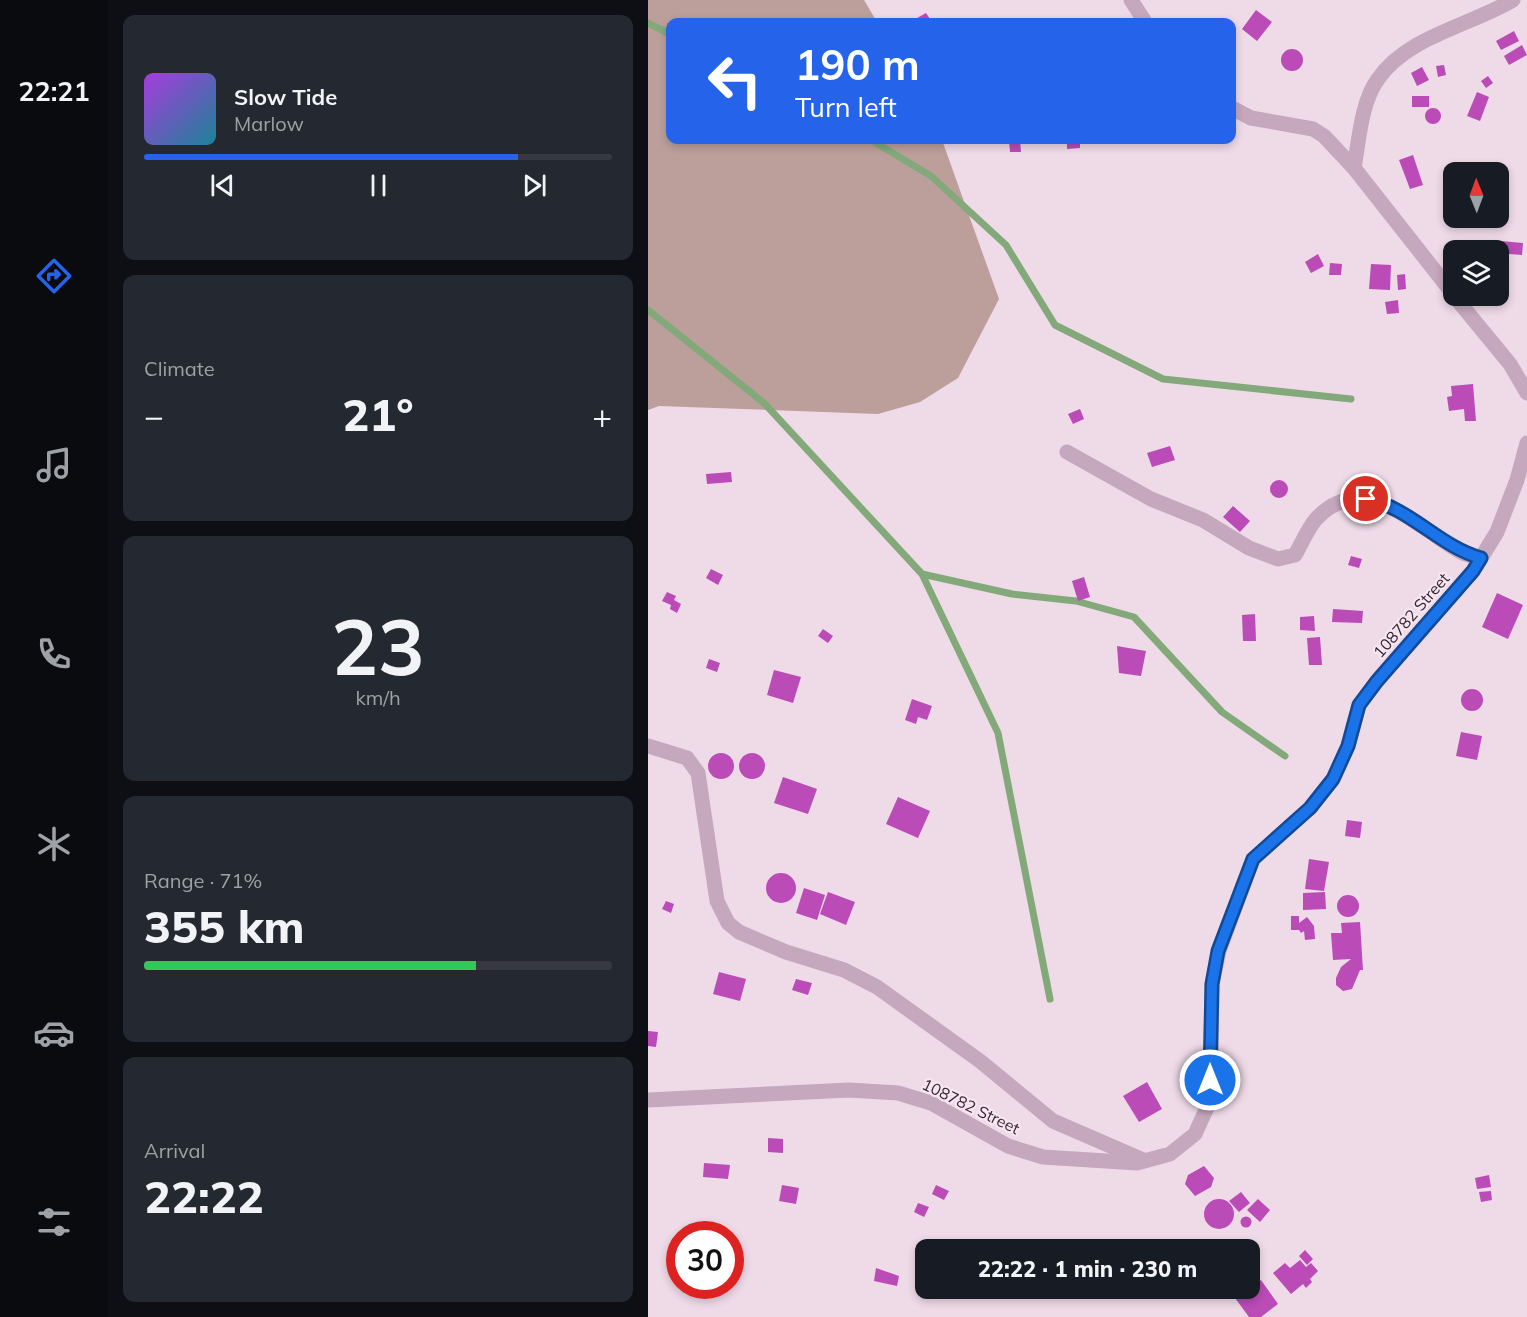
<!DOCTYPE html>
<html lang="en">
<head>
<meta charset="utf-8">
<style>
  body { margin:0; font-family:Mulish,sans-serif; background:#242831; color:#f1f3f6; height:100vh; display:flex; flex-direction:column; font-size:22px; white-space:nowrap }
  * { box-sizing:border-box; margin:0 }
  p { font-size:20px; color:#9ea1a6 }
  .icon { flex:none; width:33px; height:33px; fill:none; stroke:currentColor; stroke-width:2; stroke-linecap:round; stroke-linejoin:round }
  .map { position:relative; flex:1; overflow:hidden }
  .panel { display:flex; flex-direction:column; gap:15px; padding:15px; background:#0d0f14; width:540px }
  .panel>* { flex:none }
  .banner { position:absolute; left:18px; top:18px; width:570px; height:126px; border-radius:12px; box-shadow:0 3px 9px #0003; background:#2563eb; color:#fff; overflow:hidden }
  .needle { width:39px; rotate:359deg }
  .tools { position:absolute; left:795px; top:162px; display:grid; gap:12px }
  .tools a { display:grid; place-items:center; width:66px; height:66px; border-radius:12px; background:#171b24; box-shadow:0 3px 9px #0003; font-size:30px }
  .speed { position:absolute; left:18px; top:1221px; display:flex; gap:12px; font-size:30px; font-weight:700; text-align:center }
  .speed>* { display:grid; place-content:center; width:78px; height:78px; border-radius:50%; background:#171b24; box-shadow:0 3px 9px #0003; line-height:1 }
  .speed .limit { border:9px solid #d22; background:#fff; color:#111 }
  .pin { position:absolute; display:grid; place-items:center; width:51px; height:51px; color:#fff; margin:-26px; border:3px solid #fff; border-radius:50%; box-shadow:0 2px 6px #0007 }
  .me { position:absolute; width:66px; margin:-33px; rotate:0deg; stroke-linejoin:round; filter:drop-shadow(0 0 4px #0008) }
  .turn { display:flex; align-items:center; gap:21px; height:126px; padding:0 30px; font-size:27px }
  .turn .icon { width:78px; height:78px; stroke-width:2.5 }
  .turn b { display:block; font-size:42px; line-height:51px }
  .big { font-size:45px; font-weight:800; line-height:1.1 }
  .panel .tile { flex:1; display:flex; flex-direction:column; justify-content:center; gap:9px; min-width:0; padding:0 21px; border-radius:12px; background:#242831 }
  .panel .dial { align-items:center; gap:0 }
  .dial b { font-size:78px; line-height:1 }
  .song { display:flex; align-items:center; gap:18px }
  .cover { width:72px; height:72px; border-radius:9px; background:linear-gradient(135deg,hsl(280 70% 55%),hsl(190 70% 35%)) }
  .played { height:6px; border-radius:3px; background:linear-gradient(90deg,#2563eb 80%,#363941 80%) }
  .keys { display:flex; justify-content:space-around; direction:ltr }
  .heat { display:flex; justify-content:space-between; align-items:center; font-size:33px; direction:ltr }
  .charge { height:9px; border-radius:4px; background:linear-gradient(90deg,#34c759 71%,#363941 0) }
  .trip { position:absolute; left:267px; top:1239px; width:345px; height:60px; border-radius:12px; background:#171b24; box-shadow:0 3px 9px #0003; font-weight:800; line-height:60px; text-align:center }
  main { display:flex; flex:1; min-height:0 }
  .tab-bar { display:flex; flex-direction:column; width:108px; justify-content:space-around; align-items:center; background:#090b0e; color:#9ea1a6 }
  .tab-bar .icon { width:42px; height:42px }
  .tab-bar .selected { color:#2563eb }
  .tab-bar b { font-size:27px; color:#f1f3f6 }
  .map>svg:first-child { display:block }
  .green { fill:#bc9f9b }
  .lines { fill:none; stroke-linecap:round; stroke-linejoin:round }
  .stream { stroke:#83a97b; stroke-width:7 }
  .building { fill:#bb4bb7 }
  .minor { stroke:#c5a7be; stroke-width:15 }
  .route-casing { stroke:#114b97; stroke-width:15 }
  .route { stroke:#1a73e8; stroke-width:10 }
  .labels { text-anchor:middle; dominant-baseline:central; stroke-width:4.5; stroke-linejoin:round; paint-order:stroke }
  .street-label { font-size:16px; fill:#322731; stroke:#f7e5f1 }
</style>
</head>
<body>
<main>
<nav class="tab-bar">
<b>22:21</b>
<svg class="icon selected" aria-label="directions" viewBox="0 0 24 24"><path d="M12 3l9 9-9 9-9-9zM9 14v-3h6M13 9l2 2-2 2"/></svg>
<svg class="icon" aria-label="music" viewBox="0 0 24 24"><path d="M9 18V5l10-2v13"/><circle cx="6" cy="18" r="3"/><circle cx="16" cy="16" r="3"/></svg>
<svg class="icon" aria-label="phone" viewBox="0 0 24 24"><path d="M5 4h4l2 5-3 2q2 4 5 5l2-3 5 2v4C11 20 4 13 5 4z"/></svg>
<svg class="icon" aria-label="climate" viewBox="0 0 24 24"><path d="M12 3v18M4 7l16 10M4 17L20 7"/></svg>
<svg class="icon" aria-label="car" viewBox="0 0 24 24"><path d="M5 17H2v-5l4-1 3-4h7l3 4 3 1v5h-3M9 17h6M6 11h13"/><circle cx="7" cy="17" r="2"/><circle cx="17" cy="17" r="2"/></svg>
<svg class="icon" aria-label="filters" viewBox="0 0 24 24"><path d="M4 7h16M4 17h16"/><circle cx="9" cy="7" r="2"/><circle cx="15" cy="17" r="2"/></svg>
</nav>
<section class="panel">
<div class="tile">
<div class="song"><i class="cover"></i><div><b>Slow Tide</b><p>Marlow</p></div></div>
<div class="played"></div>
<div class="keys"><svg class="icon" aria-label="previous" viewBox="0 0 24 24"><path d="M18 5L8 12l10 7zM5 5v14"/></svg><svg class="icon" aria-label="pause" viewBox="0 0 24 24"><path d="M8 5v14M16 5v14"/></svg><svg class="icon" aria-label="next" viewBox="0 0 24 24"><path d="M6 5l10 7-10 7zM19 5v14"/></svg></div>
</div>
<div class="tile"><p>Climate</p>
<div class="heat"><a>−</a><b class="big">21°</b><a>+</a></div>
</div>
<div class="tile dial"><b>23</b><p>km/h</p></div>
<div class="tile"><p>Range · 71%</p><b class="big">355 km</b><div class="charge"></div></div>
<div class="tile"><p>Arrival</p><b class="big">22:22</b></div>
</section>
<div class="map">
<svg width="879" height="1317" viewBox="0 0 879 1317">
  <rect width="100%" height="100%" fill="#efdae8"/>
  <path class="green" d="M0,0H216L229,22H22V140H294L351,299L310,378L272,402L230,414L11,406L0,410Z"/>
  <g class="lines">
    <path class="stream" d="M0,23L22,34
      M223,140L283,176L358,245L407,325L515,379L703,399
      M0,310L116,403L274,574L350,733L402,999
      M274,574L364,594L428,601L486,617L574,712L637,756"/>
  </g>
  <path class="building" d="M608,10L624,22L609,41L594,29Z
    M278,13L284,22H262Z
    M866,31L871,41L853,50L848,41Z
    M874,45L879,55L861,65L856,56Z
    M633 60a11 11 0 1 1 22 0a11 11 0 1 1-22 0Z
    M796,65L798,75L790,77L788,66Z
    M774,67L781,80L769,86L763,73Z
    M840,76L845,83L838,88L833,81Z
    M829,92L841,97L832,121L819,116Z
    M764,96H781V107H764Z
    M777 116a8 8 0 1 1 16 0a8 8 0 1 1-16 0Z
    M361,140H372L373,152H362Z
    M419,140H432V148L419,149Z
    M765,155L775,185L762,189L751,160Z
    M853,241L875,243L874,255L861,254L860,260L852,259Z
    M670,254L676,266L663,273L657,262Z
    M682,263L694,264L693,275H681Z
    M723,264L743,265L742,290L721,289Z
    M757,274L758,289L750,290L749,275Z
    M750,300L751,313L739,314L737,302Z
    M825,384L828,421H817L816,409L801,411L799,397L804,396L803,386Z
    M432,409L436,419L425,424L420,414Z
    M522,446L527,460L504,467L499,453Z
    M83,472L84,482L59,484L58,474Z
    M622 489a9 9 0 1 1 18 0a9 9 0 1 1-18 0Z
    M585,506L602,521L592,532L575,517Z
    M703,556L714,559L711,568L700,565Z
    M63,569L75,575L70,585L58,578Z
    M436,577L442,597L430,601L424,581Z
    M19,592L28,596L26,600L33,604L29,613L22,609L23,605L14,601Z
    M849,593L875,605L860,639L834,627Z
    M685,609L715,611L714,623L684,622Z
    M607,614L608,641H595L594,615Z
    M666,616L667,631L652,630V617Z
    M175,629L185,636L180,643L170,636Z
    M672,637L674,665H661L659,638Z
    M469,646L498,651L493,676L471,673Z
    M61,659L72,663L69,672L58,668Z
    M126,670L153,677L145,703L119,695Z
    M813 700a11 11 0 1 1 22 0a11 11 0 1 1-22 0Z
    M264,699L284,706L279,720L270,717L268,724L257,720Z
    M813,732L834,736L829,760L808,756Z
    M91 766a13 13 0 1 1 26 0a13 13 0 1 1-26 0Z
    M60 766a13 13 0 1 1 26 0a13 13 0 1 1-26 0Z
    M135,777L169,789L160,814L126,803Z
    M250,797L282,811L270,838L238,824Z
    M699,820L714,822L712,838L697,836Z
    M661,859L681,862L676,891L657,889Z
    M118 888a15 15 0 1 1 30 0a15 15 0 1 1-30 0Z
    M156,888L177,895L169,920L148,913Z
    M180,892L207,902L198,925L172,914Z
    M677,892L678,909L655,910V893Z
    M689 906a11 11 0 1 1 22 0a11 11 0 1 1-22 0Z
    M18,901L26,904L23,913L14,909Z
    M643,916H651V923L659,917L666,926L667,939L657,940L656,931L653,933L651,930H643Z
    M712,922L715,970H712L704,989L695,991L688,985V978L693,967L703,959L685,960L683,933H694L693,923Z
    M71,972L98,979L92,1001L65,994Z
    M148,979L164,983L160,995L144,990Z
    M0,1031L10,1032L8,1047L0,1046Z
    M499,1082L514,1109L491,1122L475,1096Z
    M120,1138L135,1139V1153L120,1152Z
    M56,1163L82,1165L80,1179L55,1177Z
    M556,1166L566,1178L563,1187L547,1196L537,1184L540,1175Z
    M841,1175L843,1187L829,1189L827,1178Z
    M134,1185L151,1188L148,1204L131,1201Z
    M288,1185L301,1191L296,1200L284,1194Z
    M843,1191L844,1200L833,1202L831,1192Z
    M593,1192L602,1203L591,1212L581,1201Z
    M610,1199L622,1210L612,1222L599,1210Z
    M556 1214a15 15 0 1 1 30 0a15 15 0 1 1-30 0Z
    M270,1203L281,1207L276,1217L266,1212Z
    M592.5 1222a5.5 5.5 0 1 1 11 0a5.5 5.5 0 1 1-11 0Z
    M657,1250L665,1259L659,1265L651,1256Z
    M652,1260L658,1267L663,1263L670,1271L662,1279L664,1282L658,1288L655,1284L643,1294L625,1273L637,1263L642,1268Z
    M228,1268L251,1276L249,1286L226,1281Z
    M602,1278L606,1285L613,1280L630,1304L613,1317H601L587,1298L595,1292L593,1288H602Z"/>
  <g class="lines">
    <path class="minor" d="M483,0L497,22
      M584,108L603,118L665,129L676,136L706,168L806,295
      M706,168C711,141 713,102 730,79C760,36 821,26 865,0
      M806,296L862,364L879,393
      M419,452L503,499L555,520L601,548L630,559L647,555C654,543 659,530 668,519C716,468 769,527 811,551C817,555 825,556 833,558
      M0,746L39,758L50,773L69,901L80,923L91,932L138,952L196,970L229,987L332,1061L405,1121L495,1160
      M0,1100L201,1090L250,1093L283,1103L360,1146L395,1157L489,1163L522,1154L547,1134L562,1101L564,984L571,951L605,859L662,808L685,779L700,746L711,705L729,681L825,571L849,532L869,480L879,443"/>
  </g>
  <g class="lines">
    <g class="route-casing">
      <path id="route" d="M562,1080L564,984L570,951L605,859L662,808L685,779L700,746L711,705L729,681L825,571L833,558C790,546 762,507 718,499"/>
    </g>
    <use href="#route" class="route"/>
  </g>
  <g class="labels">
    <g class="street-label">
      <text transform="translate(763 615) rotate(-49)">108782 Street</text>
      <text transform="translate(323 1106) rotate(26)">108782 Street</text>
    </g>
  </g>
</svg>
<div class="tools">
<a><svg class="needle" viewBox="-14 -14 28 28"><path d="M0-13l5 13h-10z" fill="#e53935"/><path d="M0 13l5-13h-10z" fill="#9ea1a6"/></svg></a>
<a><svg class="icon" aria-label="layers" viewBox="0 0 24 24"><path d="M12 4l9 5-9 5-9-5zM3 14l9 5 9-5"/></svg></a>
</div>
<div class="speed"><div class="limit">30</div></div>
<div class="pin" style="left:718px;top:499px;background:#d93025"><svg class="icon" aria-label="arrive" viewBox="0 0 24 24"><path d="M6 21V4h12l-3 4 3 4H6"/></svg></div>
<svg class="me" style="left:562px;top:1080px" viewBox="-20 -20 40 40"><circle r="17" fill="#1a73e8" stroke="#fff" stroke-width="3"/><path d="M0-11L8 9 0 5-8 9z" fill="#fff"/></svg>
<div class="trip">22:22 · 1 min · 230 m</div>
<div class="banner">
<div class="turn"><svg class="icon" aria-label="left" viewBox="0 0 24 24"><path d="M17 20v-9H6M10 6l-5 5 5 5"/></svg><div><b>190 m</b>Turn left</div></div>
</div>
</div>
</main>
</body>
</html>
